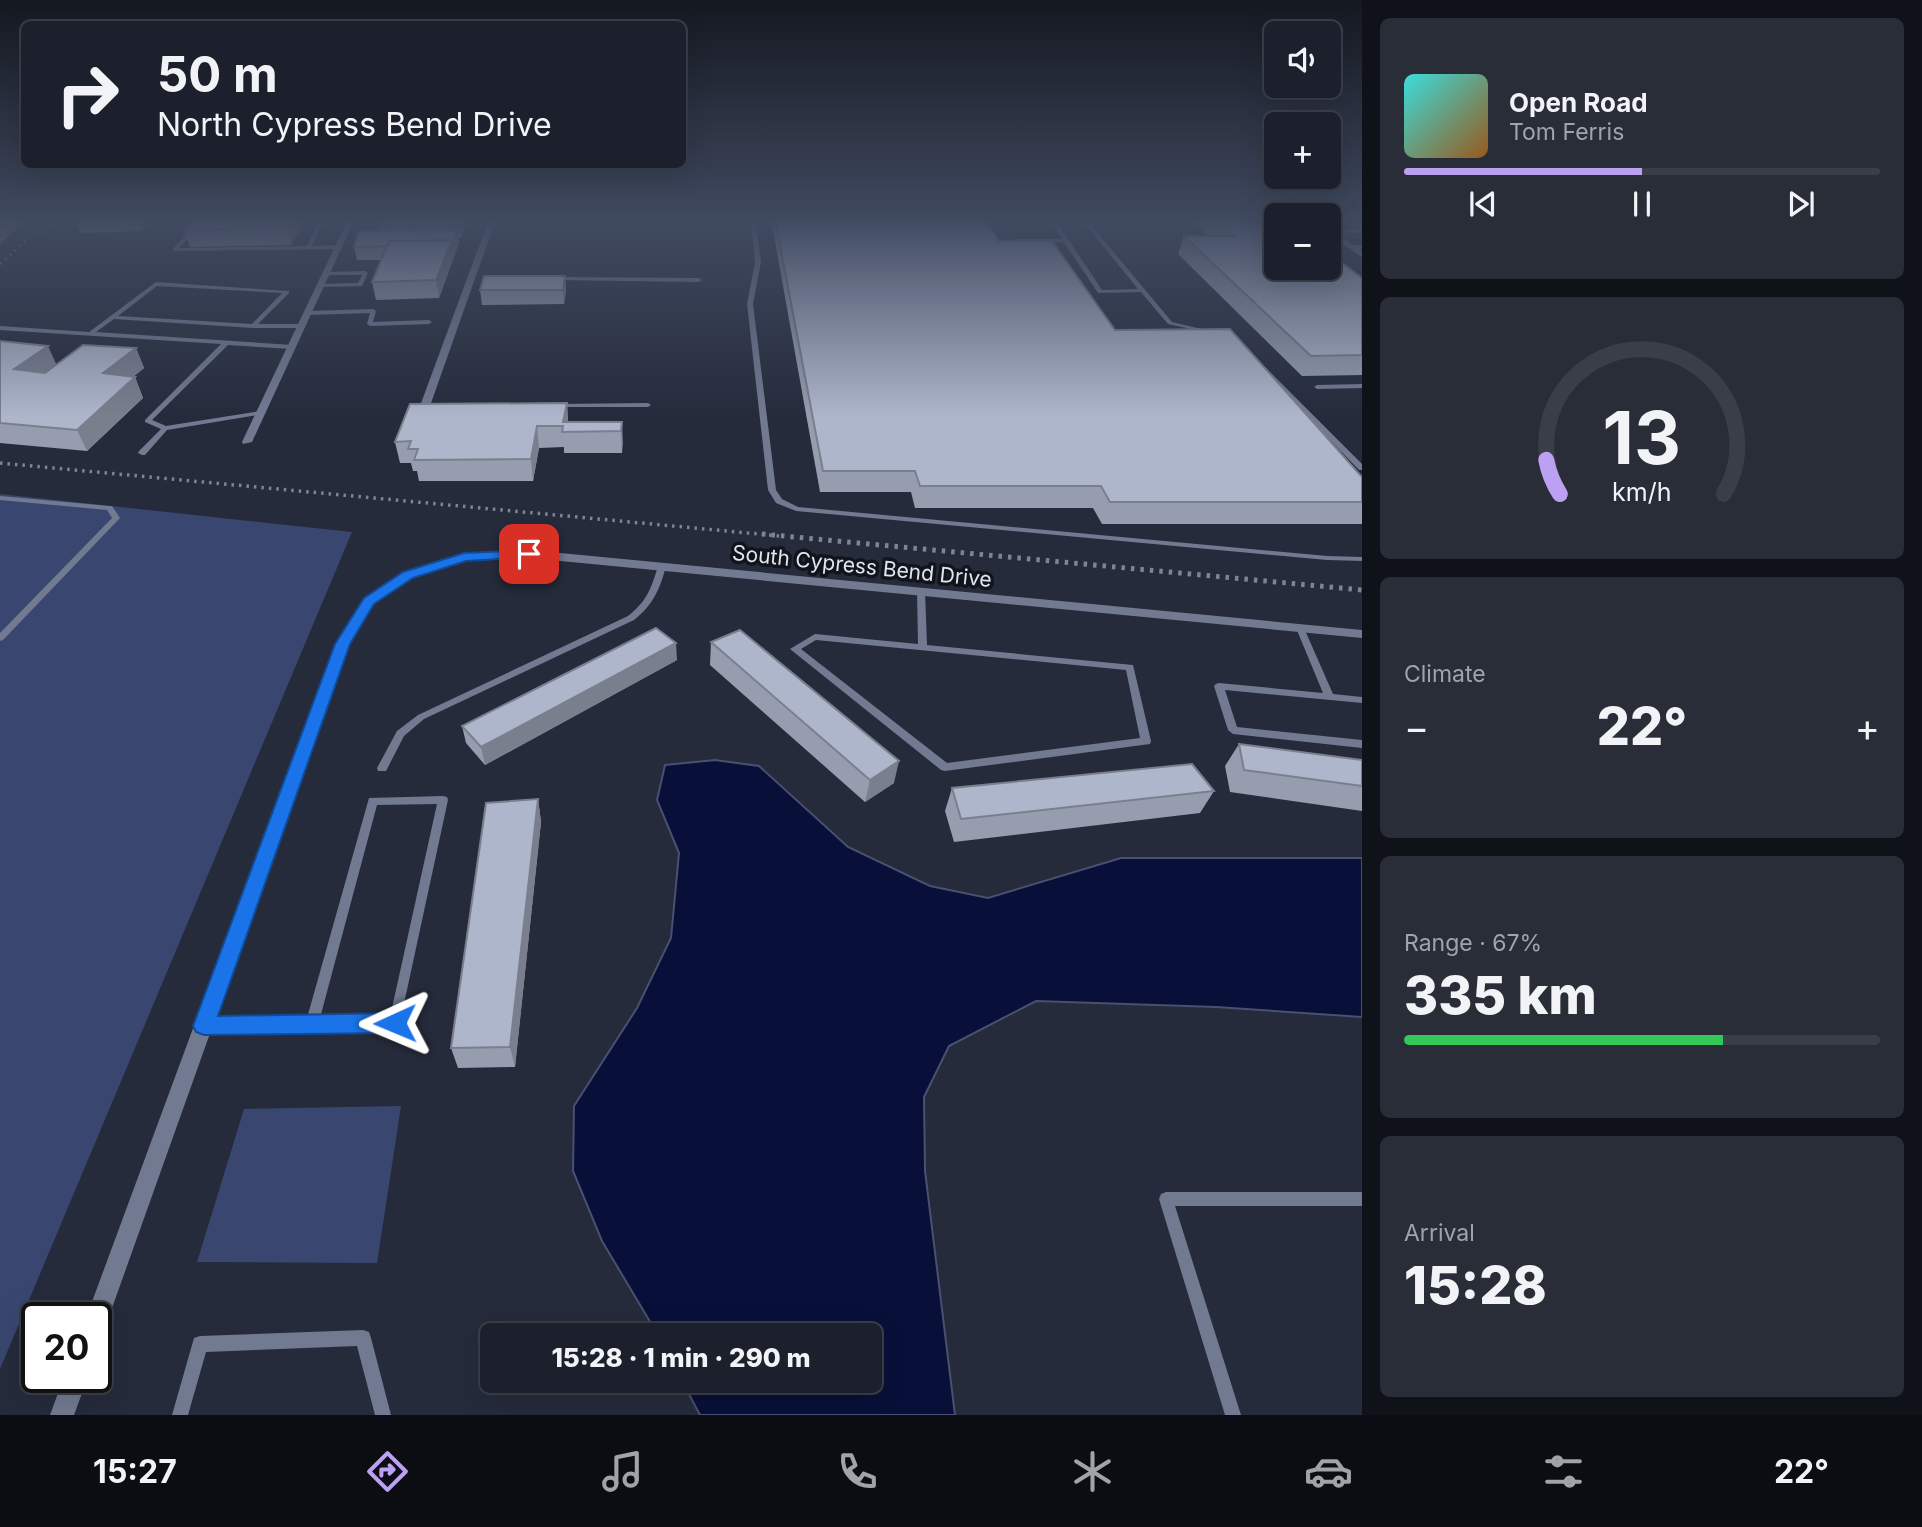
<!DOCTYPE html>
<html lang="en">
<head>
<meta charset="utf-8">
<style>
  body { margin:0; font-family:Inter,sans-serif; background:#292d38; color:#f1f3f6; height:100vh; display:flex; flex-direction:column; font-size:26px; white-space:nowrap }
  * { box-sizing:border-box; margin:0 }
  p { font-size:23px; color:#a0a3a9 }
  .icon { flex:none; width:38px; height:38px; fill:none; stroke:currentColor; stroke-width:2; stroke-linecap:round; stroke-linejoin:round }
  .map { position:relative; flex:1; overflow:hidden }
  .panel { display:flex; flex-direction:column; gap:18px; padding:18px; background:#0f1218; width:560px }
  .panel>* { flex:none }
  .top-card { position:absolute; left:21px; top:21px; width:665px; height:147px; border-radius:10px; box-shadow:0 7px 28px #0002,0 0 0 2px #3a3e48; background:#1c202c; color:#f1f3f6; overflow:hidden }
  .buttons { position:absolute; left:1264px; top:21px; display:grid; gap:14px }
  .buttons a { display:grid; place-items:center; width:77px; height:77px; border-radius:10px; background:#1c202c; box-shadow:0 7px 28px #0002,0 0 0 2px #3a3e48; font-size:35px }
  .speed { position:absolute; left:21px; top:1302px; display:flex; gap:14px; font-size:35px; font-weight:700; text-align:center }
  .speed>* { display:grid; place-content:center; width:91px; height:91px; border-radius:50%; background:#1c202c; box-shadow:0 7px 28px #0002,0 0 0 2px #3a3e48; line-height:1 }
  .speed .limit { border:4px solid #111; border-radius:10px; background:#fff; color:#111 }
  .pin { position:absolute; display:grid; place-items:center; width:60px; height:60px; color:#fff; margin:-30px; border-radius:14px; box-shadow:0 4px 10px #0006 }
  .me { position:absolute; width:77px; margin:-38px; rotate:269deg; stroke-linejoin:round; filter:drop-shadow(0 0 5px #0008) }
  .turn { display:flex; align-items:center; gap:24px; height:147px; padding:0 21px; font-size:32px }
  .turn .icon { width:91px; height:91px; stroke-width:2.5 }
  .turn b { display:block; font-size:49px; line-height:60px }
  .big { font-size:52px; font-weight:800; line-height:1.1 }
  .panel .card { flex:1; display:flex; flex-direction:column; justify-content:center; gap:10px; min-width:0; padding:0 24px; border-radius:10px; background:#292d38 }
  .panel .dial { align-items:center; gap:0 }
  .dial svg { height:182px; overflow:visible; fill:none; stroke:#3a3e48; stroke-width:7; stroke-linecap:round; text-anchor:middle }
  .dial text { fill:#f1f3f6; stroke:none }
  .song { display:flex; align-items:center; gap:21px }
  .cover { width:84px; height:84px; border-radius:10px; background:linear-gradient(135deg,hsl(180 70% 55%),hsl(30 70% 35%)) }
  .played { height:7px; border-radius:4px; background:linear-gradient(90deg,#bca0f2 50%,#3a3e48 50%) }
  .keys { display:flex; justify-content:space-around; direction:ltr }
  .heat { display:flex; justify-content:space-between; align-items:center; font-size:38px; direction:ltr }
  .charge { height:10px; border-radius:5px; background:linear-gradient(90deg,#34c759 67%,#3a3e48 0) }
  .trip { position:absolute; left:480px; top:1323px; width:402px; height:70px; border-radius:10px; background:#1c202c; box-shadow:0 7px 28px #0002,0 0 0 2px #3a3e48; font-weight:800; line-height:70px; text-align:center }
  .menu { display:flex; height:112px; justify-content:space-around; align-items:center; background:#0b0d12; color:#a0a3a9 }
  .menu .icon { width:49px; height:49px }
  .menu .current { color:#bca0f2 }
  .menu b { font-size:32px; color:#f1f3f6 }
  main { display:flex; flex:1; min-height:0 }
  .map>svg:first-child { display:block }
  .green { fill:#394770 }
  .water { fill:#081039; stroke:#495070; stroke-width:2 }
  .lines { fill:none; stroke-linecap:round; stroke-linejoin:round }
  .lane { fill:#717a90; fill-rule:evenodd }
  .street { fill:#717a90; fill-rule:evenodd }
  .rail-far2 { stroke:#7f8491; stroke-width:2.5; stroke-dasharray:2 4.5; stroke-linecap:butt }
  .rail-far1 { stroke:#7f8491; stroke-width:3.5; stroke-dasharray:2.5 5; stroke-linecap:butt }
  .rail { stroke:#7f8491; stroke-width:5; stroke-dasharray:3.5 6; stroke-linecap:butt }
  .wall { fill:#969daf }
  .shaded-wall { fill:#7a7f8e }
  .building { fill:#aeb6cb; stroke:#7a7f8e; stroke-width:2 }
  .route { fill:#1a73e8; stroke:#114b97; stroke-width:2 }
  .labels { text-anchor:middle; dominant-baseline:central; stroke-width:7; stroke-linejoin:round; paint-order:stroke }
  .street-label { font-size:21px; fill:#e1e5f0; stroke:#11141b }
</style>
</head>
<body>
<main>
<div class="map">
<svg width="1362" height="1415" viewBox="0 0 1362 1415">
  <rect width="100%" height="100%" fill="#252b3b"/>
  <path class="green" d="M0,494L352,532L0,1369Z
    M401,1106L377,1263L197,1262L244,1109Z"/>
  <path class="water" d="M715,760L759,766L848,847L930,886L988,898L1121,858H1362V1017L1216,1007L1036,1001L949,1046L924,1097L925,1171L955,1415H700L682,1381H870V1335H658L602,1241L573,1171L574,1106L637,1008L671,938L679,853L657,800L665,765Z"/>
  <g class="lines">
    <path class="lane" d="M204,219H209L195,231L179,248L307,246L320,219H325L312,246L339,245L342,247L339,249L173,251V249L191,229Z
      M751,219H755L761,262L753,304L776,490L782,499L798,507L1327,556L1362,557V561L1327,560L796,511L776,503L768,490L747,304L755,262Z
      M1050,219H1055L1102,290L1138,289L1081,219H1086L1172,322L1214,332V334L1168,324L1141,292L1098,293L1064,242L1018,243L1015,241L1018,239H1062Z
      M1330,229H1362V233L1328,232Z
      M1328,242L1346,241L1349,243L1346,245L1328,246Z
      M1351,245H1362V249L1349,248L1348,247Z
      M327,272L365,271L368,273L362,286L319,287V285L321,284L358,283L362,275H325L324,274Z
      M555,277L699,278L702,280L699,282L553,280V278Z
      M156,282L289,291V293L258,324H302L305,326L302,328H253L114,319L96,332L292,345L295,347L292,349L228,345L152,420L166,426L261,411L264,413L263,414L167,430L145,455H142L138,453L139,451L161,429L145,422V420L221,344L0,330V326L89,332ZM157,286L282,293L252,324L118,316Z
      M373,309L376,311L373,322L429,320L432,322L429,324L370,326L367,324L370,313L308,315L305,313L308,311Z
      M1252,354L1362,464V470H1359L1250,357L1249,356Z
      M1362,384V388L1317,389L1314,387L1317,385Z
      M555,404L648,403L651,405L648,407H553L552,406Z
      M0,496L109,506H112L120,518L3,640L0,641V633L112,518L107,510L0,500Z
      M662,563L666,566C660,589 653,605 634,620L424,719L404,736L386,771H378L377,768L397,731L418,715L628,616C647,601 651,589 658,566Z
      M921,588L925,591L927,645L1133,665L1151,741L1150,744L945,771L941,770L790,649L815,634L918,644L917,591ZM816,640L1126,670L1140,738L947,763L801,649Z
      M1300,625L1304,628L1333,694L1362,697V703L1225,690L1237,727L1362,740V748L1233,734L1228,730L1214,686L1216,684L1219,683L1323,693L1296,628Z
      M443,796L447,797L448,800L399,1027L395,1029L204,1031L200,1029L198,1025L200,1021L204,1019L307,1018L369,798ZM437,804L390,1017L320,1018L377,805Z
      M1166,1192H1362V1206H1175L1241,1415H1225L1159,1199L1161,1194Z
      M363,1330L369,1332L371,1338L391,1415H375L357,1346L206,1352L188,1415H172L194,1338L200,1336Z"/>
    <path class="street" d="M348,219H355L252,442L243,444L242,442Z
      M489,219H496L430,406L422,408L420,406Z
      M1328,228L1362,251V257L1328,234Z
      M529,550L1362,630V638L529,558L465,561L412,578L374,604L349,644L107,1322L104,1330L96,1333V1318H86L335,644L365,598L404,572L464,553Z
      M64,1377H88L74,1415H50Z"/>
    <path class="rail-far2" d="M43,232L64,219
      M0,264L50,219"/>
    <path class="rail-far1" d="M0,463L780,536"/>
    <path class="rail" d="M762,534L1362,590"/>
  </g>
  <path class="wall" d="M75,219H150L141,231L80,233Z
    M305,219L291,245L190,247L184,230Z
    M467,219L461,238H459V243L439,298L376,300L372,282L382,260H357L354,247L379,231L378,227Z
    M771,219H985L999,241L1115,330L1362,477V524H1102L1093,508H915L911,492H820Z
    M1190,219H1276L1362,278V375L1302,376L1178,254L1184,236H1209Z
    M1332,219H1357L1356,222L1337,223Z
    M565,276L566,290L564,304L482,305L480,290Z
    M0,341L57,365L136,348L144,368L133,377H135L143,398L87,451L0,443Z
    M567,403L568,422H622V453H564V447L539,448L533,481H419L417,471H413L411,463H400L395,442Z
    M711,642L894,783L865,802L710,665Z
    M677,660L485,765L466,743L462,726Z
    M1239,744L1362,760V811L1230,792L1225,766Z
    M952,788L1214,791L1200,813L954,842L945,811Z
    M538,799L541,822L515,1067L458,1068L451,1048Z"/>
  <path class="shaded-wall" d="M0,219H27L0,244Z
    M136,219H150L141,231Z
    M291,219H305L291,245L286,227Z
    M461,219H467L461,238L459,225Z
    M457,230L459,243L439,298L436,280L452,240Z
    M565,276L566,290L564,304L563,290Z
    M48,346L57,366L24,389L14,369Z
    M136,348L144,368L112,393L103,373Z
    M135,377L143,398L87,451L77,430Z
    M567,403L568,424L563,422Z
    M622,422L623,443L622,453L621,431Z
    M537,426L539,448L533,481L531,459Z
    M676,643L677,660L485,765L481,747Z
    M899,761L894,783L865,802L870,780Z
    M538,799L541,822L515,1067L510,1047Z"/>
  <path class="building" d="M193,219H291L286,227L184,230Z
    M382,219H461L459,225L378,227Z
    M775,219H985L999,241H1052L1115,330L1230,329L1362,477V502H1110L1101,486H920L915,471H823Z
    M1216,219H1276V268H1328V252L1362,278V355L1311,356L1184,236H1235Z
    M457,230L452,244V240L389,241L388,246L354,247L359,231Z
    M452,240L436,280L372,282L389,241Z
    M484,276H565L563,290H480Z
    M0,341L48,346L14,369L45,373L83,345L136,348L103,373L135,377L77,430L0,423Z
    M567,403L563,422H622L621,431L562,432L563,426H537L531,459L414,460L418,449H408L411,441L395,442L410,404Z
    M656,628L676,643L481,747L462,726Z
    M740,630L899,761L870,780L711,642Z
    M1239,744L1362,760V786L1244,770Z
    M1192,764L1214,791L961,819L952,788Z
    M538,799L510,1047L451,1048L486,803Z"/>
  <linearGradient id="sky" x2="0" y2="1"><stop stop-color="#141820"/><stop offset="0.53" stop-color="#404a60"/><stop offset="1" stop-color="#404a60" stop-opacity="0"/></linearGradient>
  <rect width="1362" height="417" fill="url(#sky)"/>
  <path class="route" d="M529,550L535,554L533,557L466,561L413,578L374,604L350,644L218,1016L395,1013L402,1016L405,1023L402,1030L395,1033L204,1035L196,1032L193,1026L335,644L364,598L403,572L464,553Z"/>
  <g class="labels">
    <g class="street-label">
      <text transform="translate(862 566) rotate(6)">South Cypress Bend Drive</text>
    </g>
  </g>
</svg>
<div class="buttons">
<a><svg class="icon" aria-label="sound" viewBox="0 0 24 24"><path d="M4 9h4l5-4v14l-5-4H4zM17 9q2 3 0 6"/></svg></a>
<a>+</a>
<a>−</a>
</div>
<div class="speed"><div class="limit">20</div></div>
<div class="pin" style="left:529px;top:554px;background:#d93025"><svg class="icon" aria-label="arrive" viewBox="0 0 24 24"><path d="M6 21V4h12l-3 4 3 4H6"/></svg></div>
<svg class="me" style="left:395px;top:1023px" viewBox="-20 -20 40 40"><path d="M0-17L14 15 0 8-14 15z" fill="#1a73e8" stroke="#fff" stroke-width="4"/></svg>
<div class="trip">15:28 · 1 min · 290 m</div>
<div class="top-card">
<div class="turn"><svg class="icon" aria-label="right" viewBox="0 0 24 24"><path d="M7 20v-9h11M14 6l5 5-5 5"/></svg><div><b>50 m</b>North Cypress Bend Drive</div></div>
</div>
</div>
<section class="panel">
<div class="card">
<div class="song"><i class="cover"></i><div><b>Open Road</b><p>Tom Ferris</p></div></div>
<div class="played"></div>
<div class="keys"><svg class="icon" aria-label="previous" viewBox="0 0 24 24"><path d="M18 5L8 12l10 7zM5 5v14"/></svg><svg class="icon" aria-label="pause" viewBox="0 0 24 24"><path d="M8 5v14M16 5v14"/></svg><svg class="icon" aria-label="next" viewBox="0 0 24 24"><path d="M6 5l10 7-10 7zM19 5v14"/></svg></div>
</div>
<div class="card dial"><svg viewBox="0 0 100 80">
<path d="M14 69A42 42 0 1 1 86 69"/>
<path d="M14 69A42 42 0 0 1 8 54" stroke="#bca0f2"/>
<text x="50" y="56" font-size="32" font-weight="700">13</text>
<text x="50" y="72" font-size="11">km/h</text>
</svg></div>
<div class="card"><p>Climate</p>
<div class="heat"><a>−</a><b class="big">22°</b><a>+</a></div>
</div>
<div class="card"><p>Range · 67%</p><b class="big">335 km</b><div class="charge"></div></div>
<div class="card"><p>Arrival</p><b class="big">15:28</b></div>
</section>
</main>
<nav class="menu">
<b>15:27</b>
<svg class="icon current" aria-label="directions" viewBox="0 0 24 24"><path d="M12 3l9 9-9 9-9-9zM9 14v-3h6M13 9l2 2-2 2"/></svg>
<svg class="icon" aria-label="music" viewBox="0 0 24 24"><path d="M9 18V5l10-2v13"/><circle cx="6" cy="18" r="3"/><circle cx="16" cy="16" r="3"/></svg>
<svg class="icon" aria-label="phone" viewBox="0 0 24 24"><path d="M5 4h4l2 5-3 2q2 4 5 5l2-3 5 2v4C11 20 4 13 5 4z"/></svg>
<svg class="icon" aria-label="climate" viewBox="0 0 24 24"><path d="M12 3v18M4 7l16 10M4 17L20 7"/></svg>
<svg class="icon" aria-label="car" viewBox="0 0 24 24"><path d="M5 17H2v-5l4-1 3-4h7l3 4 3 1v5h-3M9 17h6M6 11h13"/><circle cx="7" cy="17" r="2"/><circle cx="17" cy="17" r="2"/></svg>
<svg class="icon" aria-label="filters" viewBox="0 0 24 24"><path d="M4 7h16M4 17h16"/><circle cx="9" cy="7" r="2"/><circle cx="15" cy="17" r="2"/></svg>
<b>22°</b>
</nav>
</body>
</html>
